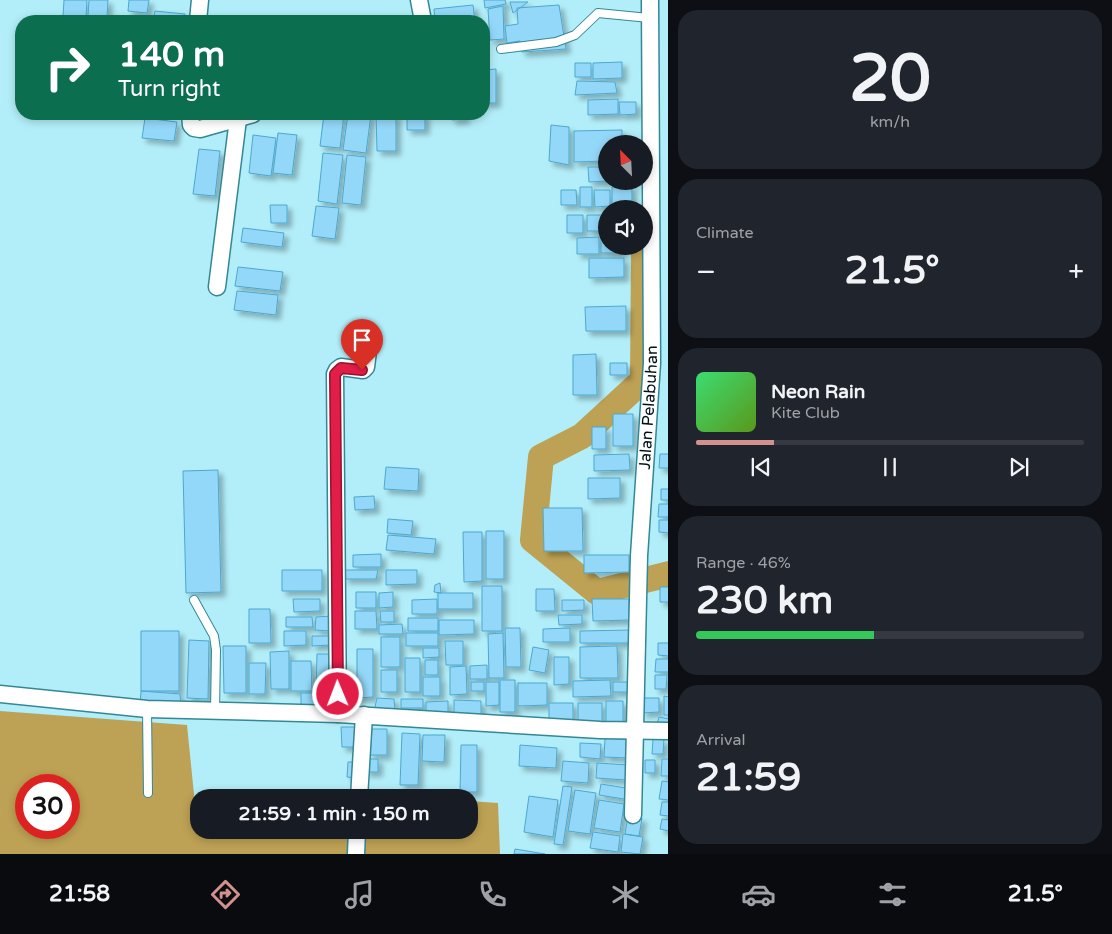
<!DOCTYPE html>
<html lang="en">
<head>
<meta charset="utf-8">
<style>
  body { margin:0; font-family:"Varela Round",sans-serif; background:#20242c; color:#f1f3f6; height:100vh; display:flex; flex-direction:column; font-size:19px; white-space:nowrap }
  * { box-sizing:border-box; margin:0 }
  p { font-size:16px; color:#9ea1a6 }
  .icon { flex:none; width:28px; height:28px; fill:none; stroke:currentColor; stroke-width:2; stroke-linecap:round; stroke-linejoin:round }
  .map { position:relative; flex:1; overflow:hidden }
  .details { display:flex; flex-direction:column; gap:10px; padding:10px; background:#0d0f14; width:444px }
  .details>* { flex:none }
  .top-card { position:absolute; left:15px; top:15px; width:475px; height:105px; border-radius:20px; box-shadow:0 2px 8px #0003; background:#0b6e4f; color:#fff; overflow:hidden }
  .needle { width:32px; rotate:336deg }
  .controls { position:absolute; left:598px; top:135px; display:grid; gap:10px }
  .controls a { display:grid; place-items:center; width:55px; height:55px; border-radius:50%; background:#171b24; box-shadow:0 2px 8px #0003; font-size:25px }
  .speed { position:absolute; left:15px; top:774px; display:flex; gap:10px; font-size:25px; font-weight:700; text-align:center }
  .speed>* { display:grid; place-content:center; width:65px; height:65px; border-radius:50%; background:#171b24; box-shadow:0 2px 8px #0003; line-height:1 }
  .speed .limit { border:8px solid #d22; background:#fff; color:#111 }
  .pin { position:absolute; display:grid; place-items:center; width:42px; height:42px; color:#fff; margin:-51px -21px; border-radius:50% 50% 50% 0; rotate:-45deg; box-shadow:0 0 5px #0007 }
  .pin .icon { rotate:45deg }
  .me { position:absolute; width:55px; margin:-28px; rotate:359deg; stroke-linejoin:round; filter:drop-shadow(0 0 4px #0008) }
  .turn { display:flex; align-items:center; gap:18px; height:105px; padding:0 20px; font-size:22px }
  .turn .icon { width:65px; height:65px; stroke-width:2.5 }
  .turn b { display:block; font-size:35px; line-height:42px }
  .big { font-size:38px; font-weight:700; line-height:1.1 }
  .details .card { flex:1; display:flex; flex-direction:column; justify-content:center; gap:8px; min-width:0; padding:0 18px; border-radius:20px; background:#20242c }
  .details .dial { align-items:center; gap:0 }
  .dial b { font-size:65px; line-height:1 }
  .song { display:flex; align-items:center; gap:15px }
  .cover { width:60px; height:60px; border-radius:8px; background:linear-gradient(135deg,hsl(140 70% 55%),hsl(90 70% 35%)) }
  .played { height:5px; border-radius:2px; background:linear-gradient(90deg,#d1918d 20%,#363941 20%) }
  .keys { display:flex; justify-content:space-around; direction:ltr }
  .heat { display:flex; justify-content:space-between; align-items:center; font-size:28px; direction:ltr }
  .charge { height:8px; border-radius:4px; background:linear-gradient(90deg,#34c759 46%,#363941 0) }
  .trip { position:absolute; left:190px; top:789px; width:288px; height:50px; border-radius:20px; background:#171b24; box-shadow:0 2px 8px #0003; font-weight:700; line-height:50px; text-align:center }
  .menu { display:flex; height:80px; justify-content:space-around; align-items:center; background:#090b0e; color:#9ea1a6 }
  .menu .icon { width:35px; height:35px }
  .menu .active { color:#d1918d }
  .menu b { font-size:22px; color:#f1f3f6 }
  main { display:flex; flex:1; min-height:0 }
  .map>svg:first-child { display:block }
  .water { fill:#bda154; fill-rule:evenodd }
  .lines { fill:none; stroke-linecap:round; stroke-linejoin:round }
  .river { stroke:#bda154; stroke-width:26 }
  .building { fill:#94d8f9; stroke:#4da7ce; filter:url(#shadow) }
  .lane-casing { stroke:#338896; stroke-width:10 }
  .street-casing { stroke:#338896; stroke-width:19 }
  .lane { stroke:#fff; stroke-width:8 }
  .street { stroke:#fff; stroke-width:16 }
  .route-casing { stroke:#92132f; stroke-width:12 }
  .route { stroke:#e11d48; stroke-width:9 }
  .labels { text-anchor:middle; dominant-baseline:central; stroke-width:5; stroke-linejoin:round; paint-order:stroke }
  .street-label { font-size:16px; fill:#001115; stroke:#fff }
</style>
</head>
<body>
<main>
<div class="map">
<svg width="669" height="854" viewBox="0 0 669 854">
  <defs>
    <filter id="shadow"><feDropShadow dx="4.5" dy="4.5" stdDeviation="2.5" flood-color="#0004"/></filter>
  </defs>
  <rect width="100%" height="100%" fill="#b2eef9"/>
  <path class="water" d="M0,711L187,725L198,834L271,839L272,830H469V801L498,803L500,854H0ZM26,785H69V828H26Z
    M279,789L428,797L278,798Z"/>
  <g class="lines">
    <path class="river" d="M644,253L643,380L582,436L541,457L533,540L597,592L669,574"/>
  </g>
  <path class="building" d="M64,0H87L86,17L63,16Z
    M89,0H108L107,17L88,16Z
    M129,0H149L147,13L128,11Z
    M484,0H505L506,4L485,8Z
    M510,2H528L513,13Z
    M473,5L475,21H435L434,9Z
    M559,5L566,49L522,52L520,41L507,43L505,26L518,24L517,8Z
    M503,6L504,39L490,40L488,9Z
    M155,11L185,14L184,21H153Z
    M622,62V78L593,79V63Z
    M575,63H591V77H575Z
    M496,69V103H484V70Z
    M577,81L615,82L617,93L575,95Z
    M618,99V114L588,115V100Z
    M619,102H636V114L620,115Z
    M324,114H344L340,148L320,146Z
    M348,114H371L366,153L343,150Z
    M376,114H396V151H377Z
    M407,114H425V130H407Z
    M451,114H465V119L452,120Z
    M145,118L177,122L174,141L142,138Z
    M551,125L569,127V165L549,161Z
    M622,130V144H606V161L574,162V131Z
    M278,133L297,135L292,175L273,173Z
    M253,135L276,138L271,176L249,173Z
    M199,149L220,151L215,196L193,194Z
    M323,153L343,155L337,204L318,201Z
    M347,155L366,157L361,205L342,203Z
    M588,167H606V181L589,182Z
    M632,186V209H612V187Z
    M580,187H592V207H580Z
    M561,190H576L577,205H561Z
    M594,190H610V206L595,207Z
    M270,205H287V223H271Z
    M316,206L339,208L335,239L312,236Z
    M567,215H583V233H567Z
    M587,215H606V231H587Z
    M243,228L284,233L282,247L241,242Z
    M601,234H606V246H622V253H601Z
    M599,237V254H577V238Z
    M589,258H624V277L589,278Z
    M238,267L283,272L280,291L235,286Z
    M237,291L278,295L276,315L234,310Z
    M626,306V331H586L585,307Z
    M596,354L597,395H573V355Z
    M610,363H627V375H610Z
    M613,414H633V446H613Z
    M592,427H606V449H592Z
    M629,454L630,470L594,471V455Z
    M660,454H669V468H659Z
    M386,467L419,469L418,491L384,489Z
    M218,470L221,592L186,593L183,471Z
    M588,478H620V498L588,499Z
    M661,489H669V500H661Z
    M374,496L375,509L355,510L354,497Z
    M659,504H669V517H658Z
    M543,508H582L583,551H544Z
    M388,519L413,521L411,535L387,533Z
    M659,520H669V533L659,532Z
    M486,531H504V579H486Z
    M463,532H482V581L464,582Z
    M388,535L436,539L434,554L386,550Z
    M381,554V567H353V555Z
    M584,555H629V572L584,573Z
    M282,570H322V591H282Z
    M345,570H378L376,579H344Z
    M386,570H417V584L386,585Z
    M440,583L441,593L434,592L435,585Z
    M482,586H502V631H482Z
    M660,587H669V602H660Z
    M536,589H554L555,611H536Z
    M356,592H376V608H356Z
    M393,592V607L379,608V593Z
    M438,593H473V609H438Z
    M293,599H320V611L294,612Z
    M437,599V614H412V600Z
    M592,599H629V620L593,621Z
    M562,600H584V610L562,611Z
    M249,609H270L271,643H249Z
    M355,611H376L377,629H355Z
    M380,611H394V622H381Z
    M558,615H582V624L559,625Z
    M332,616L331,631L315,630L316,617Z
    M286,617H312L313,627H286Z
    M408,618H438V631H408Z
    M439,620H474V634L439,635Z
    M402,624L403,634H379V625Z
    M505,628H520L521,667H506Z
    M570,628V642H543V629Z
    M630,630V643H580V631Z
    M141,631H179V691H141Z
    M284,631H306V645L284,646Z
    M406,633H438V646H406Z
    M503,633L504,678H489L488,634Z
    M312,636H330V645L312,646Z
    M381,637H400V667H381Z
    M189,640L209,641L208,699L187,698Z
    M445,641H463V665H446Z
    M658,643H669V656L658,655Z
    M223,646H246V693H224Z
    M617,646L618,678H580V647Z
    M533,647L549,650L545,673L529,670Z
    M423,648H439V657L423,658Z
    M357,649H373V697L357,698Z
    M289,651V689H271L270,652Z
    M317,654H333L331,689L316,690Z
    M554,657H569V684L554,685Z
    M405,658H420V692H405Z
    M656,659H669V672H655Z
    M425,660H438V675H425Z
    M291,661H311L312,691H291Z
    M249,663H266L265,694H249Z
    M487,665V679H470V666Z
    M466,666L467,694L450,695V667Z
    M381,670H397V692H381Z
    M655,675H667L666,689H655Z
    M423,677H440V696H423Z
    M500,680H515V712H500Z
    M610,680L611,696L573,697V681Z
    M471,682H484V691H471Z
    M486,682H499V705L486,706Z
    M613,682H633V692H613Z
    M518,683H547V705L518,706Z
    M141,691L180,694L181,706L140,705Z
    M301,693H327V706H301Z
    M664,696L669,697V715H664Z
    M377,698L394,699L395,712L374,711Z
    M642,698H659V712L642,713Z
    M401,699H423V708H401Z
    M454,700L481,701V715L454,714Z
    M448,701V714H426V702Z
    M606,701H623V725H606Z
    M549,703H573V721H549Z
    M578,703H602V724H578Z
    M659,717L669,719V725L657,724Z
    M341,727H361V747H342Z
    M369,729H387V755H369Z
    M402,733L420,734L418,785H400Z
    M423,735H445L444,762L422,761Z
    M605,738L632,740L630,758L604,757Z
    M653,739H664L663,754H652Z
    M580,743L601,744L600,759L580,757Z
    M461,745H477V792H460Z
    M520,745L557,748L556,768L519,766Z
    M365,759H378V772H365Z
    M662,759H669V776H661Z
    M645,760H655V773H645Z
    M563,761L589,763L588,783L561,781Z
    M348,762H356V778L347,777Z
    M597,763L628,765L627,780L596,778Z
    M662,781L669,782V800L659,799Z
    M601,784L632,789L630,800L599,795Z
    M563,786L572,787L563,845L554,844Z
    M575,790L596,793L590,834L568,831Z
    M529,796L558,800L553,837L524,832Z
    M599,800L624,804L620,832L594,828Z
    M662,802H669V816L660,815Z
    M628,816L642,818L639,836L625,834Z
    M662,819L669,820V831L660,829Z
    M593,832L620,836L618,852L590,848Z
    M623,834L643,837L640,854L621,852Z
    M515,849L545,854H514Z"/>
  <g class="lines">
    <g class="lane-casing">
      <path id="lane" d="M501,49L556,42L575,35L598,13L649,18
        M194,600L214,636L216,650L215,712
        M147,709L148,793"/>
    </g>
    <g class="street-casing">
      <g id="street">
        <path d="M419,0L423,21"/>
        <path d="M198,21L200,0"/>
        <path d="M190,114L191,125L194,128L200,129L253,114"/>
        <path d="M217,287L238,119"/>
        <path d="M0,694L147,709L338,714L600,730L669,731"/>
        <path d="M338,714L335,374L337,370L341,367L363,370L366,367L369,343"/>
        <path d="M359,798L364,715"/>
        <path id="s1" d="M633,815L639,556L652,363L650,0"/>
        <path d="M356,854L357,830"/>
      </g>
    </g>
    <use href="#lane" class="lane"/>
    <use href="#street" class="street"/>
  </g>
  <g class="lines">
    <g class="route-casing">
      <path id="route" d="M338,694L335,374L341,368L362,370"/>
    </g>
    <use href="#route" class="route"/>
  </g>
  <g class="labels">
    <g class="street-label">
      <text stroke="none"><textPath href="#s1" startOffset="408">Jalan Pelabuhan</textPath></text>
    </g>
  </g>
</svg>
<div class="controls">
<a><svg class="needle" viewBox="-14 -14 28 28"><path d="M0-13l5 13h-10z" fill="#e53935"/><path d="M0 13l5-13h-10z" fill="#9ea1a6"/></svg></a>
<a><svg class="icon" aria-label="sound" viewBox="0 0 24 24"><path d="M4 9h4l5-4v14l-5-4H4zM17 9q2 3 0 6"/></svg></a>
</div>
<div class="speed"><div class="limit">30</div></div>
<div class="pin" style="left:362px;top:370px;background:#d93025"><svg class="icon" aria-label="arrive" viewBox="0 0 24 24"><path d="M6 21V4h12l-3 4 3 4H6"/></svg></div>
<svg class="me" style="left:338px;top:694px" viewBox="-20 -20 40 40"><circle r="17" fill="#e11d48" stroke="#fff" stroke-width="3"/><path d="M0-11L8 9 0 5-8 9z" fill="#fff"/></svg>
<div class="trip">21:59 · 1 min · 150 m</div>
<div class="top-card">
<div class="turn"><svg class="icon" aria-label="right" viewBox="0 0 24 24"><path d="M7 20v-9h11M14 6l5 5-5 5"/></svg><div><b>140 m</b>Turn right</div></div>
</div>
</div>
<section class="details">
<div class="card dial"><b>20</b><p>km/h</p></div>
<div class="card"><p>Climate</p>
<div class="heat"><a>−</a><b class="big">21.5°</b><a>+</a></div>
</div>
<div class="card">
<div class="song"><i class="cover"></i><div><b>Neon Rain</b><p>Kite Club</p></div></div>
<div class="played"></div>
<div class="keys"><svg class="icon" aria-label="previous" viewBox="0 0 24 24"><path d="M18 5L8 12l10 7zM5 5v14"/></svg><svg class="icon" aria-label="pause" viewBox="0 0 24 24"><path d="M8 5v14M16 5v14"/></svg><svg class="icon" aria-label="next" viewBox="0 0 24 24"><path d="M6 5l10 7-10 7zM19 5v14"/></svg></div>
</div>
<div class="card"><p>Range · 46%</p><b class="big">230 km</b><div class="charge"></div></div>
<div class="card"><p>Arrival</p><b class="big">21:59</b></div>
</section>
</main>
<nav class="menu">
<b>21:58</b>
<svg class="icon active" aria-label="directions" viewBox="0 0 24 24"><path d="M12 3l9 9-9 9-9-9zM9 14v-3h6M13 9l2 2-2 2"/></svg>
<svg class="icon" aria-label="music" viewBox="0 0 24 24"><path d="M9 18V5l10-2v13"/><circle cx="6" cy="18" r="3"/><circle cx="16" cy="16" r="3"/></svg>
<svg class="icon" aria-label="phone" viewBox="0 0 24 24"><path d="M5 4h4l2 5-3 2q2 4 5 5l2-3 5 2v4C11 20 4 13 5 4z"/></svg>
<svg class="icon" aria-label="climate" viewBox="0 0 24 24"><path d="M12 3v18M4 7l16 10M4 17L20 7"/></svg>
<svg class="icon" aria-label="car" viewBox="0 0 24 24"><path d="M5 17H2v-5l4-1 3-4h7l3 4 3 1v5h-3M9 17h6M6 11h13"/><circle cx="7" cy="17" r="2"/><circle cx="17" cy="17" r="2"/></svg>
<svg class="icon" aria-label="filters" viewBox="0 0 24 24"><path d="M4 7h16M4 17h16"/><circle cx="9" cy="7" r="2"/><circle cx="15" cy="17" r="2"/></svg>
<b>21.5°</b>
</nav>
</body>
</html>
